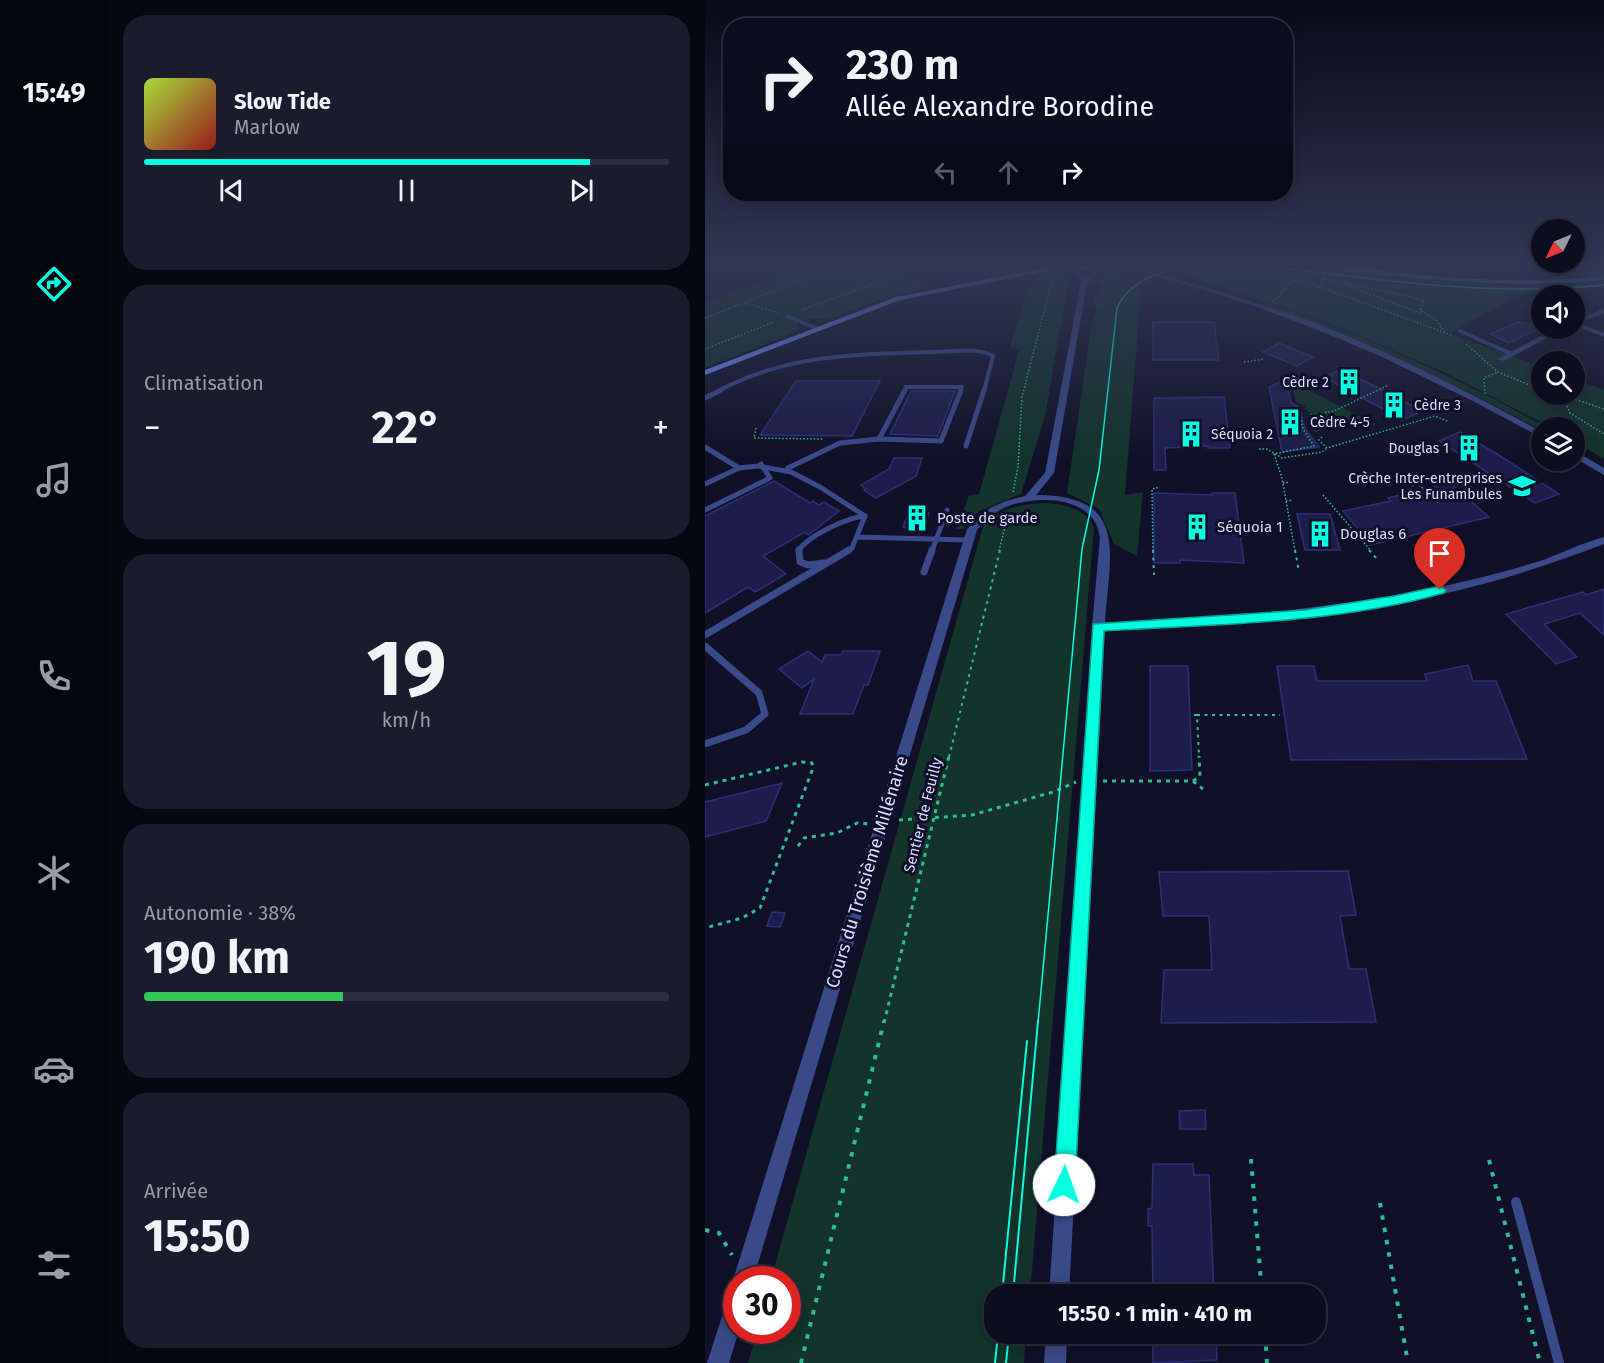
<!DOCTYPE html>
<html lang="fr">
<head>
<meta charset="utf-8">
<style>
  body { margin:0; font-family:"Fira Sans",sans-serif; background:#1a1b2c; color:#f1f3f6; height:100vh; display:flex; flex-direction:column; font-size:22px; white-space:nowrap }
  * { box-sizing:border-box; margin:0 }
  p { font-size:20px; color:#9a9ca4 }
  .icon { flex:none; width:33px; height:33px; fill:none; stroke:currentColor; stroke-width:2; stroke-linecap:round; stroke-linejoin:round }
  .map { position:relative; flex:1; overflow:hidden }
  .details { display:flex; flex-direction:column; gap:15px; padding:15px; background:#070711; width:597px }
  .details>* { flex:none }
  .banner { position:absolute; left:18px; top:18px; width:570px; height:183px; border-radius:24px; box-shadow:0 3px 15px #0003,0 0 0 2px #2c2d3d; background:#0c0d1f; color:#f1f3f6; overflow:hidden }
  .needle { width:39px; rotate:227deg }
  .fabs { position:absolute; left:826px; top:219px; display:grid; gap:12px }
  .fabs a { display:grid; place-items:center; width:54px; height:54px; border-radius:50%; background:#0c0d1f; box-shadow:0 3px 15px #0003,0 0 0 2px #2c2d3d; font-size:30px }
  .speed { position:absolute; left:18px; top:1266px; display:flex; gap:12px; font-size:30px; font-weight:700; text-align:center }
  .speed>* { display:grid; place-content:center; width:78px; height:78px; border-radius:50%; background:#0c0d1f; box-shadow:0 3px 15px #0003,0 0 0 2px #2c2d3d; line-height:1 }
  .speed .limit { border:9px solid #d22; background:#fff; color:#111 }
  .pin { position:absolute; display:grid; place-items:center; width:51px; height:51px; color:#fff; margin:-62px -26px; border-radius:50% 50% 50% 0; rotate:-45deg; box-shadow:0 0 6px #0007 }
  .pin .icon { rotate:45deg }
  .me { position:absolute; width:66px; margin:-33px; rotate:3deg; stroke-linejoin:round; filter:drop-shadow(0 0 4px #0008) }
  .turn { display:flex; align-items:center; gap:21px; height:126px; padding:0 24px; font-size:27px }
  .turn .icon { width:78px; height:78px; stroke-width:2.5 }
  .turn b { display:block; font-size:42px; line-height:51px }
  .lanes { display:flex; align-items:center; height:57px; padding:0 24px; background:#0003; justify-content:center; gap:30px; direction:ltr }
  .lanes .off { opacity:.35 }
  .big { font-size:45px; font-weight:700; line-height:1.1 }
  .details .card { flex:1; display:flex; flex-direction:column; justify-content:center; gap:9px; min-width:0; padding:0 21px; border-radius:24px; background:#1a1b2c }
  .details .dial { align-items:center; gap:0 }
  .dial b { font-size:78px; line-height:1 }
  .song { display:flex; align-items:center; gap:18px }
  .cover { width:72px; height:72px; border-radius:9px; background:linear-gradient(135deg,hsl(80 70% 55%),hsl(0 70% 35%)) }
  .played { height:6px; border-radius:3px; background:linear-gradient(90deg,#04ffe0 85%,#2c2d3d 85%) }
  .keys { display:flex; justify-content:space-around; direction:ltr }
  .heat { display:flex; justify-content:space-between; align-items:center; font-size:33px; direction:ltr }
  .charge { height:9px; border-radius:4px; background:linear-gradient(90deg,#34c759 38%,#2c2d3d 0) }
  .trip { position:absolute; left:279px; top:1284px; width:342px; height:60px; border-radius:24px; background:#0c0d1f; box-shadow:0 3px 15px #0003,0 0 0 2px #2c2d3d; font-weight:700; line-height:60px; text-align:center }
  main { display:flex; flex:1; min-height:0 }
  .dock { display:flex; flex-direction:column; width:108px; justify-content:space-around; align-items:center; background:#05050c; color:#9a9ca4 }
  .dock .icon { width:42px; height:42px }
  .dock .current { color:#04ffe0 }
  .dock b { font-size:27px; color:#f1f3f6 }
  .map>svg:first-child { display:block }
  .green { fill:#13332b }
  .building { fill:#1c1d4a; stroke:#2d2f76; stroke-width:1.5 }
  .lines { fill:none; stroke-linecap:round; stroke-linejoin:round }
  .path-far3 { stroke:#2ebc94; stroke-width:1.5; stroke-dasharray:1.5 2; stroke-linecap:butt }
  .path-far2 { stroke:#2ebc94; stroke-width:2; stroke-dasharray:3 4.5; stroke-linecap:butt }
  .path-far1 { stroke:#2ebc94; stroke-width:3; stroke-dasharray:4 5; stroke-linecap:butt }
  .path { stroke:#2ebc94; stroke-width:4; stroke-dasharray:4.5 8; stroke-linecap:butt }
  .lane-far3 { stroke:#3a4988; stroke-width:4 }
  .lane-far2 { stroke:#3a4988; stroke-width:5 }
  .lane-far1 { stroke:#3a4988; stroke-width:7 }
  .lane { stroke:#3a4988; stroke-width:10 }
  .street { fill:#3a4988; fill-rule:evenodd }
  .secondary { fill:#6f8cff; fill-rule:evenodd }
  .tram-far1 { stroke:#04ffe0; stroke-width:1.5 }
  .tram { stroke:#04ffe0; stroke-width:2 }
  .route { fill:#04ffe0; stroke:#03a692; stroke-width:1.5 }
  .labels { text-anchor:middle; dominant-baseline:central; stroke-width:6; stroke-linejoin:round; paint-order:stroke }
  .far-poi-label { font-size:14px; fill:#d8dcff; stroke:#101129; text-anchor:end }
  .poi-label { font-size:15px; fill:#d8dcff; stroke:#101129; text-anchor:start }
  .street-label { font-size:15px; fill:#d8dcff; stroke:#101129 }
  .near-street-label { font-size:18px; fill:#d8dcff; stroke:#101129 }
</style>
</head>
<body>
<main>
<nav class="dock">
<b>15:49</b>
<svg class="icon current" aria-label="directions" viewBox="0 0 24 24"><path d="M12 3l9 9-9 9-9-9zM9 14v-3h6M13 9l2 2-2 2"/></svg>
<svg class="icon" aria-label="music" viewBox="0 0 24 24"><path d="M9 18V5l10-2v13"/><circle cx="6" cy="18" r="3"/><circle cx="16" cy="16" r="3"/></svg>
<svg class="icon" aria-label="phone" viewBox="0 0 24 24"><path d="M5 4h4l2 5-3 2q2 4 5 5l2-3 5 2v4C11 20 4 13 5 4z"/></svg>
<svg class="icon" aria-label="climate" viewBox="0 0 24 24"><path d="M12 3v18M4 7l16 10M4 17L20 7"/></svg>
<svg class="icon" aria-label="car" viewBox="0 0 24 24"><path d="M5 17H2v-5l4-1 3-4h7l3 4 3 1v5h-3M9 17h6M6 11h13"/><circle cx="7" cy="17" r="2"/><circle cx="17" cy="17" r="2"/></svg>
<svg class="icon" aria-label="filters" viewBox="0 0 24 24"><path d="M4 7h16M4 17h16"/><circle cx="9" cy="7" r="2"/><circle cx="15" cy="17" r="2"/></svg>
</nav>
<section class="details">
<div class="card">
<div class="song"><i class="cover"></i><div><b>Slow Tide</b><p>Marlow</p></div></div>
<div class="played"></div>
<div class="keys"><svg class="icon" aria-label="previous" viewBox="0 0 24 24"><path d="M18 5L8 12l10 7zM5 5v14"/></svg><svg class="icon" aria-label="pause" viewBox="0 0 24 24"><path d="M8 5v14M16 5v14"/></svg><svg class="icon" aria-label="next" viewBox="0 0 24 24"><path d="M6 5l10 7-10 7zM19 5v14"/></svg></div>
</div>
<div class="card"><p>Climatisation</p>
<div class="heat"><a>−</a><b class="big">22°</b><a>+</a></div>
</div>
<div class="card dial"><b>19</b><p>km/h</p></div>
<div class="card"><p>Autonomie · 38%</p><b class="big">190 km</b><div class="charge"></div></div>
<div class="card"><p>Arrivée</p><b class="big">15:50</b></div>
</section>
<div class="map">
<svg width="899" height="1363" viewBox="0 0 899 1363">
  <rect width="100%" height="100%" fill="#101129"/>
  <path class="green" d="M98,266H160L226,287L170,301L122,319H101L93,323L95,329L85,334L0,368V303Z
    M439,266H559L557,269L619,274L620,278L626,269C717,279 808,292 899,280V287L824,290L744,333L837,367V394H870V379L899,390V459L870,442V428L846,427L739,372L621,322L468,271Z
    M356,272L364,277L340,416L316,494L272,512L259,529H252L264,495L274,494L314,351L305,347L321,294L335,275Z
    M402,273L429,280L424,284L436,289L420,495L438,492L432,556L409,544L394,509L362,493L388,315L393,311L387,301L397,286L390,283L395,276Z
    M566,304C661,336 753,378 840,427L837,428V431C749,382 657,341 562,306Z
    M592,384L671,425L663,428L652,420L610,432L606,423L608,422L603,416L606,415L599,407L602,406L591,402L587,386Z
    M341,503C359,504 382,509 389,528L325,1294H290V1334H321L319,1363H43L52,1331L82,1330V1280L66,1279L277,530C289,508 317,504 341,503Z"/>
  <path class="building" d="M448,322H509L514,360H448Z
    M813,322L837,327L804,343L785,334Z
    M574,343L608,357L592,366L558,352Z
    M635,370L678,390L717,411L698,420L619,377Z
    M581,379L586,403L594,407L600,429L614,447L577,452L564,387Z
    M91,381H175L147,436L55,435Z
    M206,391H250L233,436L185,434Z
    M519,397L525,448H503V446L460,448L461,470H449V398Z
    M755,432L792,454L854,494L830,503L734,441Z
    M189,458H217L211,476L171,498L159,490L161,489L156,485L184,469Z
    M69,481L105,503L108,501L114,505L119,502L134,511L103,535L100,532L58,556L81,574L50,592L43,587L0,613V516Z
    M736,485H747L784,517L666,545L638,511L686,501L683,498Z
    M449,493L507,495V493H530L539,563L475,560V563H449Z
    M204,512L224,513L218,528L198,527Z
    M592,514H625L635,550H600Z
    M899,589V635L875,613L839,624L872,657L851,664L801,614L878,592L881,595Z
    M103,651L117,662L120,655H136L138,651H175L163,685H159L148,714H95L109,679L97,688L74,669Z
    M763,665L768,681H791L822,759L586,760L572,666H609L612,681H722L720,674Z
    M445,666H483L487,770L445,771Z
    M77,783L61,821L0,837V802Z
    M643,871L651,915L635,916L644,969H661L671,1022L456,1023L459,970H507L504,916H458L454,872Z
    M67,912L80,913L75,927L62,926Z
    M500,1110L501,1129H475L474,1111Z
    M448,1164H488L489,1175H504L509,1294H448L447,1226H443V1209L447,1208Z
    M448,1334H511L512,1360L448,1363Z"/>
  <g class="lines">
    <path class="path-far3" d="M160,266L219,284
      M475,271L516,266L579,269
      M592,274H612
      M619,278L636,283
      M640,278V283L719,300L715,310L731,320L740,333
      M635,283L717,314
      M615,286L620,275
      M568,302L588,280L602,282L746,335
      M40,303L74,313
      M97,310L178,280L136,266
      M0,318L133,266
      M761,344L793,372L837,390
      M0,349L69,322
      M539,362L559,359
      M780,394L779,378L793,372
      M854,394L899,409
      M870,399L862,406L865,413L899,434
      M606,415L629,411L684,385
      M51,428L49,438L119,439
      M617,437L614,440L622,448L730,416L742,421
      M554,449H562L577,458L617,452L622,448
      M700,479L707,486L713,484L734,503
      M578,483L584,482
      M308,492L313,467L317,397L348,277
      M618,495L666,551
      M581,501L588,500
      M294,551L303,515
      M448,551L447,489L455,487
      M590,551L577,478L569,454L609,446L598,429L593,407"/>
    <path class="path-far2" d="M448,550L449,575
      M590,550L594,572
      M664,550L673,560
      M489,715H492L494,757
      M492,715H575
      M244,757L295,550"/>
    <path class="path-far1" d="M398,781H488L498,789
      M488,781L495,776L494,756
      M0,785L97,762L107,763L108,768L55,908L37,918L0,928
      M194,820L267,815L348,792L371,782
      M93,846L99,838L132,833L152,823L164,824
      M179,1023L244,756"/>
    <path class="path" d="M546,1159L557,1294
      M784,1160L835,1363
      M675,1203L703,1363
      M0,1230L14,1233L27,1255
      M560,1334L562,1363
      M96,1363L179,1021"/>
    <path class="lane-far3" d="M82,316L111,328
      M755,331L807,354
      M13,391C82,354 153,354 229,352C246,352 273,347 288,356L279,391
      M199,391L201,387H257L255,391"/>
    <path class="lane-far2" d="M0,398L16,390
      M174,439L200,390
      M174,439L236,441L256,390
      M261,446L279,390
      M0,447L34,468L53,466L86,472L115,487L160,516L147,548L141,551
      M83,468L135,443L174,439
      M0,484L34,468
      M0,510L65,478L56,464
      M152,537L262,540
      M93,551C104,535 141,518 160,516
      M227,551L242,510"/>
    <path class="lane-far1" d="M94,550L95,562L103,565L119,563
      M219,572L227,550
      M0,635L144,550
      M0,646L54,693L60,714L41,730L0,744"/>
    <path class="lane" d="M811,1202L854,1363"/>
    <path class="street" d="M417,266H426C496,286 567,305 635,333C705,362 771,396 837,432V438L770,402L677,357L628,336L550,306Z
      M747,266H755L743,272L738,271Z
      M860,266H870L899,273V277Z
      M372,267L380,278L391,268L396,269L382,283L349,473L331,495C426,495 404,555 400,623C526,617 652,608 774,578C794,573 815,567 835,561C857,553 877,543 899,537V544C859,559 820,573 778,584C655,617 527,625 400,631L364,1294H344L389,629L387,627L395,537C394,533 393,528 391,524C376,495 327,496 301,507C290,512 280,520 272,530L48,1280H32V1288L28,1280L262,529L285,508L301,501L320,496L340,473L376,282L369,269Z
      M899,309V313L874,323L899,333V337L870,326V320Z
      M851,328H860L799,361L792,359Z
      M870,451L899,468V475L870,458Z
      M32,1291V1330H34L24,1363H2L22,1301L25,1294Z
      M341,1334H362L361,1363H339Z"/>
    <path class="secondary" d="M351,266H410L372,271L358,268L195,300L0,375V370L191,297Z
      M614,266C650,264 688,273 724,276C783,281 840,282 899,276V280C821,288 746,282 668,274C653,272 627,272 614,266Z"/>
    <path class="tram-far1" d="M562,266C675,280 786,297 899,285
      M333,1023L377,549L394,470L412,308C426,278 457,271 488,266"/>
    <path class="tram" d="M297,1294L322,1041
      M308,1294L333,1021
      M290,1363L293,1334
      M301,1363L304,1334"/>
  </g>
  <linearGradient id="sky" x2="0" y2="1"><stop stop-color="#090917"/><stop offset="0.58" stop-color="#313854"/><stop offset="1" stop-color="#313854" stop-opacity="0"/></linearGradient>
  <rect width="899" height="457" fill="url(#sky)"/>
  <path class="route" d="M735,586L741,590L739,593C629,624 512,624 399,631L370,1185L367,1192L359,1195L352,1192L349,1185L388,624L600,610L689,596Z"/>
  <defs>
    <g id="building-bare" transform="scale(2.07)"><path d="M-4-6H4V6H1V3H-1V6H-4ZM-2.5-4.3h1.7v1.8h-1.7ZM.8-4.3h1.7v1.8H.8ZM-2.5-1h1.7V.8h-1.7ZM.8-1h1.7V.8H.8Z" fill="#04ffe0" stroke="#101129" stroke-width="2.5" paint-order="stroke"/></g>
    <g id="school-bare" transform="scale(2.07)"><path d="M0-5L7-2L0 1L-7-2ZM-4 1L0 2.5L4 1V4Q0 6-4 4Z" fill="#04ffe0" stroke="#101129" stroke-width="2.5" paint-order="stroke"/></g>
  </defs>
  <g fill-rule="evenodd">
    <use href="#building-bare" x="644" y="382"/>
    <use href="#building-bare" x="689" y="405"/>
    <use href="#building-bare" x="585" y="422"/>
    <use href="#building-bare" x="486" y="434"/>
    <use href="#building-bare" x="764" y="448"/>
    <use href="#school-bare" x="817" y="486"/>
    <use href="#building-bare" x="212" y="518"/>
    <use href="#building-bare" x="492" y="527"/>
    <use href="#building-bare" x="615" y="534"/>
  </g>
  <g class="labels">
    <g class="far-poi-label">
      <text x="624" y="382">Cèdre 2</text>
      <text x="709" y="405" text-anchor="start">Cèdre 3</text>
      <text x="605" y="422" text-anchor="start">Cèdre 4-5</text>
      <text x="506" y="434" text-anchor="start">Séquoia 2</text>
      <text x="744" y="448">Douglas 1</text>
      <text x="797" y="478">Crèche Inter-entreprises<tspan x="797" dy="16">Les Funambules</tspan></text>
    </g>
    <g class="poi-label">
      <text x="232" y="518">Poste de garde</text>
      <text x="512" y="527">Séquoia 1</text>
      <text x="635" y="534">Douglas 6</text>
    </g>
    <g class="street-label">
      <text transform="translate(218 815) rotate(-76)">Sentier de Feuilly</text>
    </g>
    <g class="near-street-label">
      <text transform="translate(162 872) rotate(-73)">Cours du Troisième Millénaire</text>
    </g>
  </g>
</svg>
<div class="fabs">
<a><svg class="needle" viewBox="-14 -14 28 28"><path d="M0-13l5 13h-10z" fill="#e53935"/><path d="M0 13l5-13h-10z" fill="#9a9ca4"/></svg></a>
<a><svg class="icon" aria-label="sound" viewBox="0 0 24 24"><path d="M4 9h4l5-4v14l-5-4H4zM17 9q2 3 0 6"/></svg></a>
<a><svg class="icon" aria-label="search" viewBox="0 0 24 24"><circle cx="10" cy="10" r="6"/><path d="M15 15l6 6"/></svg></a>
<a><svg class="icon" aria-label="layers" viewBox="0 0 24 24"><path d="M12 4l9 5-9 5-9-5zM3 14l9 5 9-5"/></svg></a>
</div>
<div class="speed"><div class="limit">30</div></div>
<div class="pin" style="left:735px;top:590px;background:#d93025"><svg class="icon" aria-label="arrive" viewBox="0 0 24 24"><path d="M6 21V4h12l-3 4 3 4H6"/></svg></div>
<svg class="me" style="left:359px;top:1185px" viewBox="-20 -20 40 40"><circle r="19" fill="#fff"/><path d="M0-13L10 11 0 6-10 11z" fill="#04ffe0"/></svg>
<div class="trip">15:50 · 1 min · 410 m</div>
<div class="banner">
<div class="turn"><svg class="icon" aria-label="right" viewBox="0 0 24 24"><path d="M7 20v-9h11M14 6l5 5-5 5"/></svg><div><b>230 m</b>Allée Alexandre Borodine</div></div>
<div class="lanes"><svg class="icon off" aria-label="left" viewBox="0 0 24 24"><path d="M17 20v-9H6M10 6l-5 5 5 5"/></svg><svg class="icon off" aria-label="ahead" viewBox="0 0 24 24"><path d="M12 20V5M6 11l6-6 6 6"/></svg><svg class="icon" aria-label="right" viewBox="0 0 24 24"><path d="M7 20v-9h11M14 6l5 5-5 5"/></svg></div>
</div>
</div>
</main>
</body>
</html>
